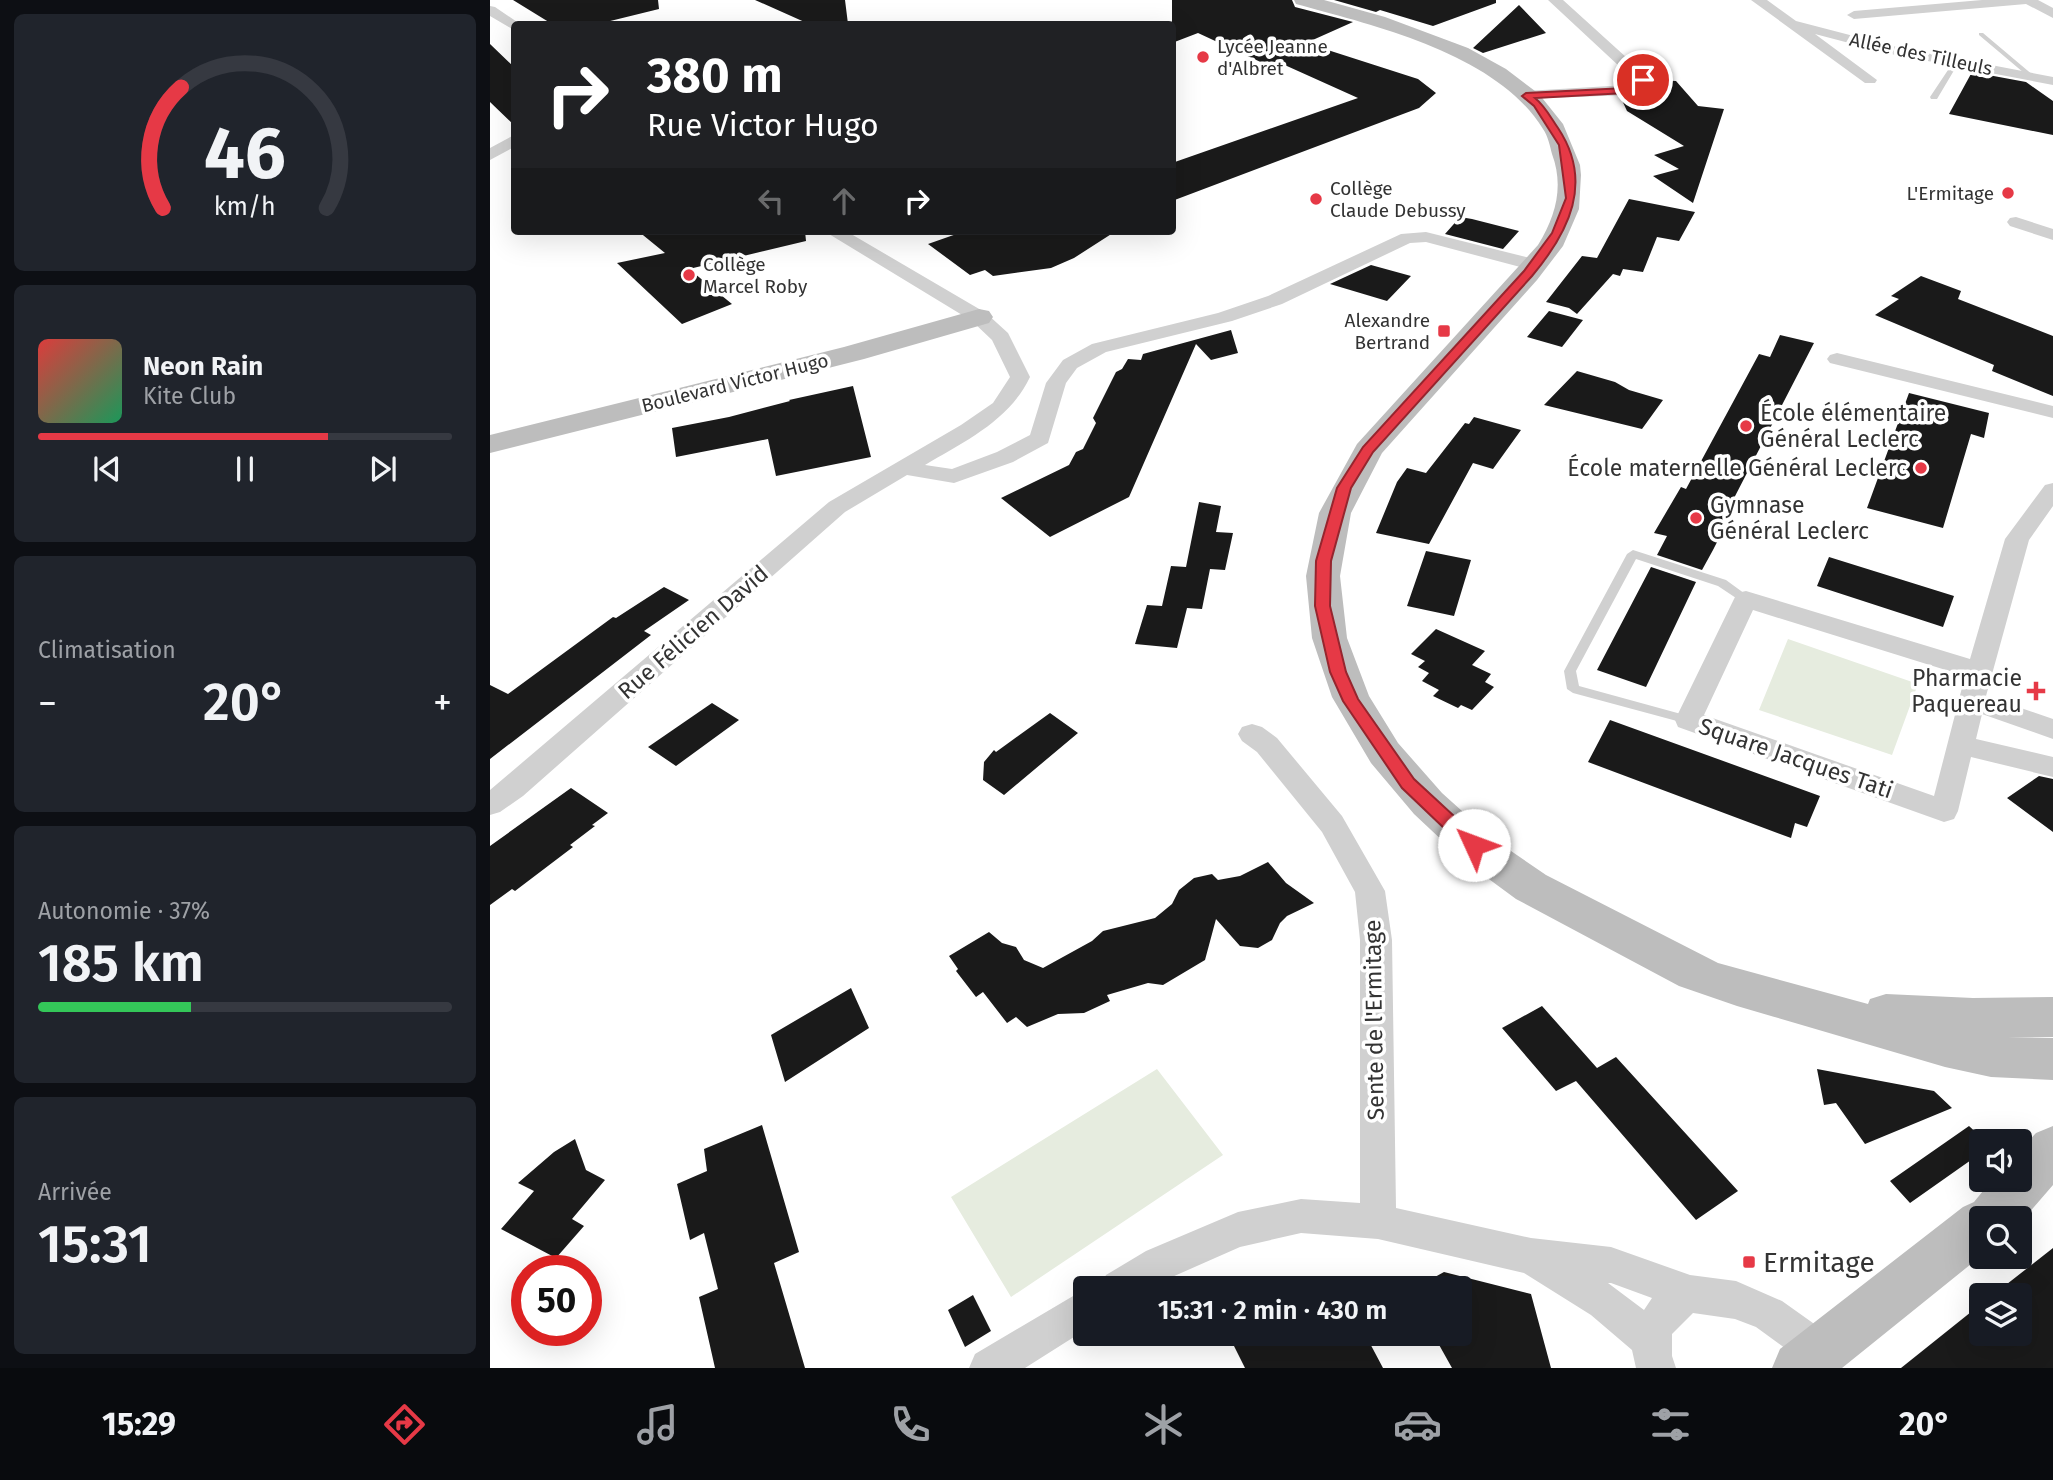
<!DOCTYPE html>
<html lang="fr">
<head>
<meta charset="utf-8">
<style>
  body { margin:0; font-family:"Fira Sans",sans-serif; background:#20242c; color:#f1f3f6; height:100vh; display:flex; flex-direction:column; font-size:26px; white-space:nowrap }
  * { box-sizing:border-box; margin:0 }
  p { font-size:23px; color:#9ea1a6 }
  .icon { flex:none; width:38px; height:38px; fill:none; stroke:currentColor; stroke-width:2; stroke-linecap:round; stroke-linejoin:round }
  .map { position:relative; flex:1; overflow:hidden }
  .details { display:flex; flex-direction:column; gap:14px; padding:14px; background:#0d0f14; width:490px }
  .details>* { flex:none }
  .guide { position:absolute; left:21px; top:21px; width:665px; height:214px; border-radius:7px; box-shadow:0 7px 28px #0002; background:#202124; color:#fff; overflow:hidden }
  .fabs { position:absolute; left:1479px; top:1129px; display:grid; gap:14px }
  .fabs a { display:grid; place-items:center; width:63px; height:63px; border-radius:7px; background:#171b24; box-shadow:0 7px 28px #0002; font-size:35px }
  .speed { position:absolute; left:21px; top:1255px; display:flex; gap:14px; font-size:35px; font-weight:700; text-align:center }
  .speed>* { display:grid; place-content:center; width:91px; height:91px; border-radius:50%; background:#171b24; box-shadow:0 7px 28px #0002; line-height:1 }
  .speed .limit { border:10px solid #d22; background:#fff; color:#111 }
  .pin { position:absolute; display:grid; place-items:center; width:60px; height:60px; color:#fff; margin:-30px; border:4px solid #fff; border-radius:50%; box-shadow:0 2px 7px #0007 }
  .me { position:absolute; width:77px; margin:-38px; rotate:313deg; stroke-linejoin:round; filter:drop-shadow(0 0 5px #0008) }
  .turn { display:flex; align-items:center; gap:24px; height:147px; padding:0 21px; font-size:32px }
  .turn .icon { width:91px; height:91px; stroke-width:2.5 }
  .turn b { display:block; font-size:49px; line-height:60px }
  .lanes { display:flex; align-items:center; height:66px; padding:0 21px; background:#0003; justify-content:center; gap:35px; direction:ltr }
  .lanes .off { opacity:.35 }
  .big { font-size:52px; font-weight:600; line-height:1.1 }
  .details .widget { flex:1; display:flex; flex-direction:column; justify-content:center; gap:10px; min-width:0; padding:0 24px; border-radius:10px; background:#20242c }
  .details .dial { align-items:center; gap:0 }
  .dial svg { height:182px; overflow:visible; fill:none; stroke:#363941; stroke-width:7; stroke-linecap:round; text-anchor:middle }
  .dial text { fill:#f1f3f6; stroke:none }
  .song { display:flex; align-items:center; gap:21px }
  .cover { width:84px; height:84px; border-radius:10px; background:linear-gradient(135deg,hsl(0 70% 55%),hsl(150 70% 35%)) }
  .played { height:7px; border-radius:4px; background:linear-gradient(90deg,#e63946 70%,#363941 70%) }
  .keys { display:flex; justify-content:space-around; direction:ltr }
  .heat { display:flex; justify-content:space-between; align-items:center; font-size:38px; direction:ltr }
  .charge { height:10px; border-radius:5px; background:linear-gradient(90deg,#34c759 37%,#363941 0) }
  .trip { position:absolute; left:583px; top:1276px; width:399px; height:70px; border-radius:7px; background:#171b24; box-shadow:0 7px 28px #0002; font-weight:600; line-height:70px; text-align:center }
  .dock { display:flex; height:112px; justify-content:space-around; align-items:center; background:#090b0e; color:#9ea1a6 }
  .dock .icon { width:49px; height:49px }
  .dock .on { color:#e63946 }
  .dock b { font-size:32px; color:#f1f3f6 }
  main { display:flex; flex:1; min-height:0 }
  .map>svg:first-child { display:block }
  .green { fill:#e6ecdf }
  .building { fill:#1a1a1a }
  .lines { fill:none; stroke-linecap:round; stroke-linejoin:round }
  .lane { fill:#d0d0d0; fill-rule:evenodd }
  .street { fill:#d0d0d0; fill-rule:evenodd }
  .secondary { fill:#bdbdbd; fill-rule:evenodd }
  .route { fill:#e63946; stroke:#96252e; stroke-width:2 }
  .poi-dot { fill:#e63946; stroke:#fff; stroke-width:2.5 }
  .labels { text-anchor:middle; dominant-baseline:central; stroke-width:7; stroke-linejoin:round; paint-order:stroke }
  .far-poi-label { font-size:19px; fill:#333; stroke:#fff; text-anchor:start }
  .far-street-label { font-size:19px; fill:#333; stroke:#fff }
  .poi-label { font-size:23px; fill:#333; stroke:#fff; text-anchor:start }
  .street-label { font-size:23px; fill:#333; stroke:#fff }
  .near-poi-label { font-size:28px; fill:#333; stroke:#fff; text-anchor:start }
</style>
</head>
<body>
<main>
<section class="details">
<div class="widget dial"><svg viewBox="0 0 100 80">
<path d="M14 69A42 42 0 1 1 86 69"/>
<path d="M14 69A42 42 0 0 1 22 16" stroke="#e63946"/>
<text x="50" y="56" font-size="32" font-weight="700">46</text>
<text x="50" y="72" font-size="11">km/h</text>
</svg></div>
<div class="widget">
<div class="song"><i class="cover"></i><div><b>Neon Rain</b><p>Kite Club</p></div></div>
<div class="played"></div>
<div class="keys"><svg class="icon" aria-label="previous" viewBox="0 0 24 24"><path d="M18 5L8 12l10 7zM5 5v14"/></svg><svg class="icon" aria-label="pause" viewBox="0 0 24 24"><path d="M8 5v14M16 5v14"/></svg><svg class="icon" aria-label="next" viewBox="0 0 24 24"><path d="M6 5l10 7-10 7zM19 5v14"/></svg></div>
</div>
<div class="widget"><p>Climatisation</p>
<div class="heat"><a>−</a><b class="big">20°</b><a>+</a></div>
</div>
<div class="widget"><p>Autonomie · 37%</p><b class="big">185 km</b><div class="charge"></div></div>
<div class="widget"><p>Arrivée</p><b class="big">15:31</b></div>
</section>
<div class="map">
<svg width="1563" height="1368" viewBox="0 0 1563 1368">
  <rect width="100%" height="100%" fill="#fff"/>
  <path class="green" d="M1298,639L1428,684L1402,755L1269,710Z
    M667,1069L733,1155L521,1297L461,1197Z"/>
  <path class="building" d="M23,0H168L169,9L108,24H62Z
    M265,0H355L358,24H319Z
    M682,0H802L805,7L863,22L816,43L928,79L946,93L929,108L682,201V163L868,98L788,62L777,65L708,33L682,43Z
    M844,0H1006V3L943,26L890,10L886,12Z
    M1029,5L1056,33L993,53L983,48Z
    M0,44L24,67V125L0,102Z
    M1482,72L1536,82L1563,101V135L1459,114Z
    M1163,80L1186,81L1208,106L1234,109L1203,203L1163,176L1189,169L1164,155L1194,146L1137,111L1131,98L1152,92Z
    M1139,199L1205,212L1189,241L1167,237L1153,272L1133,269L1130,276L1123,274L1087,314L1079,308L1056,302L1092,256L1107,258Z
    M970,217L982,219L1029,231L1013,249L955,234Z
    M148,231H315L316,241L199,269L242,304L192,324L127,263L175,253Z
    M475,231H626L584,258L561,268L503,276L495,270L480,275L438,244Z
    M881,265L921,276L897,301L840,284Z
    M1431,276L1471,291L1468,299L1563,336V396L1502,371L1504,365L1385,315L1409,299L1401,296Z
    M1059,311L1093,320L1072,347L1037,337Z
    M741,330L748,353L721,360L706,344L639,497L560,537L511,498L579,465L586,452L593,449L606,423L603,418L626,372L632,369L638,359L651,360L653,354Z
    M1290,335L1324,343L1242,502L1247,503L1223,550L1212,570L1167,555L1177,536L1164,533L1191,487L1196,489L1269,354L1280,357Z
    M1087,371L1125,382L1139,390L1173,400L1152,429L1054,405Z
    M363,386L381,457L286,476L278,439L186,457L182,428L239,417L300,401L299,400Z
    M1419,393L1499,413L1494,438L1481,434L1453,528L1377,508Z
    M984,417L1031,430L1003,469L983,463L939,544L886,533L907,482L917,468L936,473L975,423L979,424Z
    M709,502L731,506L726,532L743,533L735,570L720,569L712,609L697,608L687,648L645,644L657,605L672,606L681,566L696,567Z
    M936,551L981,560L964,616L917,606Z
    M1339,557L1464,596L1453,627L1327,586Z
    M1161,567L1206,582L1156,687L1107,670Z
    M174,587L199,600L154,631L161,635L0,759V685L18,694L123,617L126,618Z
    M946,629L995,651L982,665L1001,674L995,682L1004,687L982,710L971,705L968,708L943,696L949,690L932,681L939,673L928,667L935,661L921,654Z
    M222,703L249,720L186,766L158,747Z
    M560,713L588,733L514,795L493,780L494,762L504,750L506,752Z
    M1120,720L1330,796L1317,827L1305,823L1301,838L1098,762Z
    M1549,776L1563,779V832L1517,798Z
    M81,788L118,813L102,825L105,826L80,845L83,847L25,891L22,889L0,905V846Z
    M778,862L796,883L824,903L797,916L790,923L782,940L768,948L750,946L726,919L715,960L673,985L658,983L617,995L620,1001L594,1013L568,1014L537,1027L526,1017L517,1023L493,992L486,997L466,971L468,969L459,956L499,932L512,943L526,947L534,960L553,968L602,941L613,931L665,918L682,904L689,890L704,878L722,874L728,880L750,876Z
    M361,988L379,1028L295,1082L281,1035Z
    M1052,1006L1107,1068L1126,1057L1248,1191L1206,1220L1086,1081L1066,1091L1012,1028Z
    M1327,1069L1444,1091L1462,1108L1375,1144L1346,1103L1334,1105Z
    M272,1125L309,1252L284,1263L315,1368H225L209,1297L228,1289L214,1233L200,1240L187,1184L217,1171L214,1149Z
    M1479,1126L1491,1137V1153L1420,1203L1400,1181Z
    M85,1139L96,1170L115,1180L82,1219L94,1226L66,1258L11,1229L44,1191L28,1183L64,1152Z
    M1563,1248V1368H1411L1491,1304V1334H1530V1295H1503Z
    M954,1272L1041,1294L1061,1368H962L943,1334H970V1288H925Z
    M483,1295L501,1331L475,1347L458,1310Z
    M768,1334H875L893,1368H755L743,1344Z"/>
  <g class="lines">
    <path class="lane" d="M1489,33H1493L1544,76V78H1540L1489,35Z
      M1464,61L1469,62L1447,99H1441L1440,97Z
      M1143,550L1236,580L1262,599L1260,602H1252L1228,586L1146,559L1086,671L1089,686L1202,717L1204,720L1202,723L1198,724L1083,693L1077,689L1074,671L1137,554Z"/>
    <path class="street" d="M1058,0H1073L1158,77L1160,80C1154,89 1148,92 1137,95L1031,99L1028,96L1031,93L1036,91L1137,85L1144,80Z
      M1261,0H1277L1306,21L1402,46L1563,77V85L1401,54L1325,34L1387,80L1385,83H1375Z
      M1492,0H1548L1563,8V18L1536,4L1364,19L1357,15L1364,11Z
      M0,6L5,7L30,24H24V30L0,16Z
      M24,135V147L0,160V148Z
      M1526,217L1563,229V240L1520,226L1517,222L1520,218Z
      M334,231H356L496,313L518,333L540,377C519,421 475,441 435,465L462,469L507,452L540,435L556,383L573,360L602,344L728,313L778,296L911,234L936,232L1052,261L1054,265L1045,271L936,242L920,243L792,304L742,321L616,352L587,368L576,383L558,443L523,462L464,483L417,475L355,512L33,796L10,812L0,815V790L339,502L471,425L503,403L520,377L502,340L482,321Z
      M1347,353L1563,406V418L1340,363L1337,359L1340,355Z
      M1563,483V506L1539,540L1496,696L1563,719V739L1492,714L1486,739L1563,757V777L1481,757L1468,811L1464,819L1454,822L1188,727L1185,720L1244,599L1247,593L1256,591L1480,659L1515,539L1555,485ZM1263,610L1475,676L1444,796L1214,715Z
      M762,724L772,727L787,738L852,816L895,891L902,940L906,1208L1041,1238L1121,1247L1200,1275L1246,1281L1292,1301L1344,1338L1349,1352L1344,1366L1322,1368L1266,1327L1245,1319L1203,1313L1182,1334V1356L1186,1368H1146L1142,1350L1101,1315L1034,1273L888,1239L811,1233L750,1247L682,1277L664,1288H610L616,1275L656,1251L748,1212L811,1199L870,1203V940L865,892L832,832L767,752L752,741L748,734L752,727ZM1118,1283H1121L1162,1298L1154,1310Z
      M595,1289V1330L535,1368H479L485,1354Z"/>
    <path class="secondary" d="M804,0H834L895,17L978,48L1016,69L1049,94L1073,124L1090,165L1091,175L1089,209L1073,246L1047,280L892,453L861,513L850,576L857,638L879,696L908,743L952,793L1002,838L1056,875L1228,963L1378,1004L1380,999L1396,994L1483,998L1563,997V1037H1517L1563,1038V1080L1501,1077L1455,1067L1247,1006L1189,986L1026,899L973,860L924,814L881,763L842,697L822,638L816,576L829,513L867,444L1048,245C1066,216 1074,186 1062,154C1060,146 1058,136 1053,129C1007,54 886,26 806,4Z
      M489,309L499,311L503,317L499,323L374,359L0,453V435L354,347Z
      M1563,1126V1185L1530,1223V1218H1491V1256L1352,1368H1282L1290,1349L1473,1207L1484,1202L1502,1180H1530V1150L1546,1133Z"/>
  </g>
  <path class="route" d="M1150,78L1158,80L1148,90L1136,93L1045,98C1055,106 1061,118 1068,128C1104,182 1079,232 1042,276L883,452L861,488L841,561L840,606L856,672L868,699L924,779L990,840L992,845L990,850H977L912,788L853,701L840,672L825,606L826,561L847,488L873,447L1034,271L1062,233L1076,198L1069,145L1044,106L1032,96L1036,93L1136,88Z"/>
  <g class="poi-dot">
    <circle cx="713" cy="57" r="7"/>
    <circle cx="1518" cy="193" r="7"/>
    <circle cx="826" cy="199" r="7"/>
    <circle cx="199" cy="275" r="7"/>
    <rect x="947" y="324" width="14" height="14" rx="3.5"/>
    <circle cx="1256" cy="426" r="7"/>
    <circle cx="1431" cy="468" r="7"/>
    <circle cx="1206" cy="518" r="7"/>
    <path d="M1542.5 680.5h7v7h7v7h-7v7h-7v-7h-7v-7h7z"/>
    <rect x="1252" y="1255" width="14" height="14" rx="3.5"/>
  </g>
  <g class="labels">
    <g class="far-poi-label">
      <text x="727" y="46">Lycée Jeanne<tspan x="727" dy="22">d'Albret</tspan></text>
      <text x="840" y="188">Collège<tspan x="840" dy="22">Claude Debussy</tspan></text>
      <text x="1504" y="193" text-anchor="end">L'Ermitage</text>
      <text x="213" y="264">Collège<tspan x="213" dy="22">Marcel Roby</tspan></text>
      <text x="940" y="320" text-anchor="end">Alexandre<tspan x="940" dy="22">Bertrand</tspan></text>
    </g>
    <g class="far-street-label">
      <text transform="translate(1431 54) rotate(12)">Allée des Tilleuls</text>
      <text transform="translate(245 383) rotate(-14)">Boulevard Victor Hugo</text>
    </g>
    <g class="poi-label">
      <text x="1270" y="413">École élémentaire<tspan x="1270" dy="26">Général Leclerc</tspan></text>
      <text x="1417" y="468" text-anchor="end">École maternelle Général Leclerc</text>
      <text x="1220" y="505">Gymnase<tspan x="1220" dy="26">Général Leclerc</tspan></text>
      <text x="1532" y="678" text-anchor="end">Pharmacie<tspan x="1532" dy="26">Paquereau</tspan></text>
    </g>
    <g class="street-label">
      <text transform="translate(203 632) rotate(-41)">Rue Félicien David</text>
      <text transform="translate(1306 758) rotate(19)">Square Jacques Tati</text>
      <text transform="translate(884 1020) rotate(-91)">Sente de l'Ermitage</text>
    </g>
    <g class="near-poi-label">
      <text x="1273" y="1262">Ermitage</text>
    </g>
  </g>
</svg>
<div class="fabs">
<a><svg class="icon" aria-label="sound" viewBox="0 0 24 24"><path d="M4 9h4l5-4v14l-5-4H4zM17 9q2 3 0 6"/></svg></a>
<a><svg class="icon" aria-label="search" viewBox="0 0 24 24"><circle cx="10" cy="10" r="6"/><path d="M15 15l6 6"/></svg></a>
<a><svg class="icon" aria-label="layers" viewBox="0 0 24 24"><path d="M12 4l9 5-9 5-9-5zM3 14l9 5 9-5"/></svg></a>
</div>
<div class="speed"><div class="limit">50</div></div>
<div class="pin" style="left:1153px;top:80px;background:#d93025"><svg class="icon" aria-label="arrive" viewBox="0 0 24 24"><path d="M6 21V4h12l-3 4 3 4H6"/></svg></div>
<svg class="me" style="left:984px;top:845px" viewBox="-20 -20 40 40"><circle r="19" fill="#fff"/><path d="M0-13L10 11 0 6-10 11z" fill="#e63946"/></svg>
<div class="trip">15:31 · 2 min · 430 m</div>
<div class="guide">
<div class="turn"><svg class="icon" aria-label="right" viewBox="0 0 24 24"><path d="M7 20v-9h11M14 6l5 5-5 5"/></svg><div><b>380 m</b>Rue Victor Hugo</div></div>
<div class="lanes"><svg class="icon off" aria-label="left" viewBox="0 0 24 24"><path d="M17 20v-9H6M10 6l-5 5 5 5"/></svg><svg class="icon off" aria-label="ahead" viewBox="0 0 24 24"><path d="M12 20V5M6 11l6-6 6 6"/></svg><svg class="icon" aria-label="right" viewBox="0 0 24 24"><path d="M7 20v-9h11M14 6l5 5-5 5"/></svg></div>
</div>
</div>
</main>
<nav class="dock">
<b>15:29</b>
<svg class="icon on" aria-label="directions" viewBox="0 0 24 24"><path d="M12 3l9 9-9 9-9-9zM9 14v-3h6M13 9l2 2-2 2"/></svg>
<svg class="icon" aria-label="music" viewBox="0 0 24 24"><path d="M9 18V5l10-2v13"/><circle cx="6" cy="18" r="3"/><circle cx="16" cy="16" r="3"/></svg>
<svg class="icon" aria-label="phone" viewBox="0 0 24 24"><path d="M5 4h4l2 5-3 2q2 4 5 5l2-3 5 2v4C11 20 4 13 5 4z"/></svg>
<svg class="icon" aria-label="climate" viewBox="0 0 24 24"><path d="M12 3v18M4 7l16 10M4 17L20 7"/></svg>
<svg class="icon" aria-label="car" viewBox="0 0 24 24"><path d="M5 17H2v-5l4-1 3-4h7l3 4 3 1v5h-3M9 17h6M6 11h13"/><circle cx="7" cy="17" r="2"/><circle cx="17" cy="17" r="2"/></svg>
<svg class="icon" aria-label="filters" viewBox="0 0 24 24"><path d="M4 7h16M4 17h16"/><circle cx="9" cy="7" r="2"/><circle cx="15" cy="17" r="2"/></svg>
<b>20°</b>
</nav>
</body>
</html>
